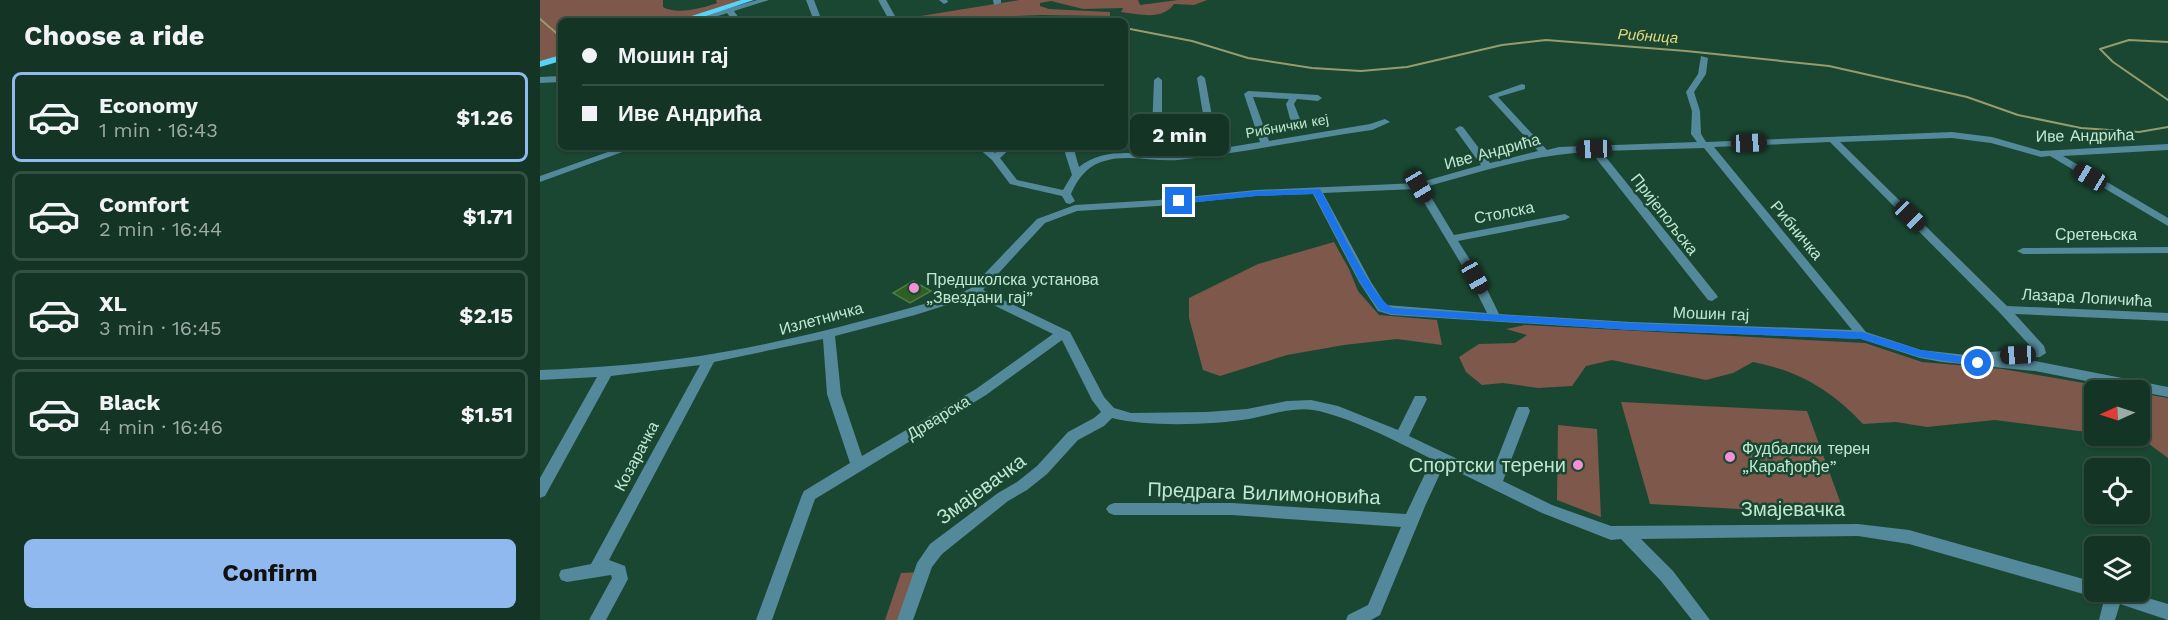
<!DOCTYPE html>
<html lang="en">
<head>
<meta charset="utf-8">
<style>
  :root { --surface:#143526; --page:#1d3d2e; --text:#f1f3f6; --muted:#9daba7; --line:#335043; --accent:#90b9f0 }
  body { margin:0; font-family:"Work Sans",sans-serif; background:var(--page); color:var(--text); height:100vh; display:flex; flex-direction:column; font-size:22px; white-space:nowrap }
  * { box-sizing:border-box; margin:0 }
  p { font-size:20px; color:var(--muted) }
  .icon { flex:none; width:33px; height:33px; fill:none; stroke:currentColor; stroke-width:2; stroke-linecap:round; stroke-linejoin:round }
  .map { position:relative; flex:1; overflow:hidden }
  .sheet { display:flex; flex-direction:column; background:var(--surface); width:540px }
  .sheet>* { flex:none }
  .hud { position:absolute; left:18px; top:18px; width:570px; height:132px; border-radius:9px; box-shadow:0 2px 4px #0004,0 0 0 2px var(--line); display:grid; align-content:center; height:132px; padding:0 24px; background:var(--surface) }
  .needle { width:39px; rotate:267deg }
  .tools { position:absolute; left:1544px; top:380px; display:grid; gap:12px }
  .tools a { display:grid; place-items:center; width:66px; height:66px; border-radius:9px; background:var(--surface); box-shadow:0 2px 4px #0004,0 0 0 2px var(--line); font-size:30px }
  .end { position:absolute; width:27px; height:27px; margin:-14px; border:8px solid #1a73e8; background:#fff; box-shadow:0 0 0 3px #fff }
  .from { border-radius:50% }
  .bubble { position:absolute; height:42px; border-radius:9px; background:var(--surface); box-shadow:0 2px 4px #0004,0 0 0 2px var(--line); font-size:20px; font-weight:700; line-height:42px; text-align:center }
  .car { position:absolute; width:18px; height:36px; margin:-18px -9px; border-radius:8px; box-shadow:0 0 4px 2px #0007; background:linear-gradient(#222 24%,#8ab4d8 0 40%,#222 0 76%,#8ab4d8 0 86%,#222 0) }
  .hud b { display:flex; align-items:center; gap:21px; height:57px; font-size:22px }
  .hud b+b { border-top:2px solid var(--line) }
  .hud i { width:15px; height:15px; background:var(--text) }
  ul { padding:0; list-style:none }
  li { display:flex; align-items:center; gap:18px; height:90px; margin:0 12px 9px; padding:0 12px; border:3px solid var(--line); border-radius:9px }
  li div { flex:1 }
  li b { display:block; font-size:22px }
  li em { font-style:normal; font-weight:700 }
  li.current { border-color:var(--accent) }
  li>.icon { width:54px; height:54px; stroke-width:1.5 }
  h2 { padding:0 24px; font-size:27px; line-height:72px }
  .primary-button { display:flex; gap:12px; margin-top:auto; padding:12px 24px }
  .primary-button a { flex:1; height:69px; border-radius:9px; background:var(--accent); color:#111; font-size:24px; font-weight:700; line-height:69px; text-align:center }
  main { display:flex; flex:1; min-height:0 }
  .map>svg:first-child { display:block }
</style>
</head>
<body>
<main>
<section class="sheet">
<h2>Choose a ride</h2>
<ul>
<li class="current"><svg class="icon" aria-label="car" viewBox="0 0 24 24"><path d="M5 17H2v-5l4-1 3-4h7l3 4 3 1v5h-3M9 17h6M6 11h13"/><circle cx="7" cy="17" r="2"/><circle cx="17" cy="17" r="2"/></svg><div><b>Economy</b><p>1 min · 16:43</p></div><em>$1.26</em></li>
<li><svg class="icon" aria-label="car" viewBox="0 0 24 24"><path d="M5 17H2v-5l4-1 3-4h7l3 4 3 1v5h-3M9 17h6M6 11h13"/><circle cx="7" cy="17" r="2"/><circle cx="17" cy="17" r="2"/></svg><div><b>Comfort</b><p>2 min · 16:44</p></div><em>$1.71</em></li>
<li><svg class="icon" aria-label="car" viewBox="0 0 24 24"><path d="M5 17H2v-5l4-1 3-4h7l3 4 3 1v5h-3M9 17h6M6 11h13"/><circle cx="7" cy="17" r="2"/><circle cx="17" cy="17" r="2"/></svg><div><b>XL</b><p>3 min · 16:45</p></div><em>$2.15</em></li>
<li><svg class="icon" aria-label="car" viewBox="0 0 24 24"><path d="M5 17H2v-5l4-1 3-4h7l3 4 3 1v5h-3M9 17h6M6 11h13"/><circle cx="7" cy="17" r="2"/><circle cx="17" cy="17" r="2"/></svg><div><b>Black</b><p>4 min · 16:46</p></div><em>$1.51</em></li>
</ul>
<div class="primary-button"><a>Confirm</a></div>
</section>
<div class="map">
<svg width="1628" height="620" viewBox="0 0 1628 620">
  <rect width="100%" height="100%" fill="#1a4732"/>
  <!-- green -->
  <path fill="#7d584b" d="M0,0H123V7C136,15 164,8 177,3L176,0H210L145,21H21V58L0,64Z
    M479,0H598L600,5L638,0H667L654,5L634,4C622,21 600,14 581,12L583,8L543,9L511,1L500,3V6L509,9L570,12V16L500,15L456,17L436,21H350Z
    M794,242L809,269L818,291L839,315L897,320L902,345L857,339L804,345L747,355L680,376L663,370L649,318V298L718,264Z
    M985,325L1325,343L1382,362L1463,369L1584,390H1554V433L1455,420L1387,427L1356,422L1323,424C1291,390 1259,371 1213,362L1193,373L1166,380L1072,360L1046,366L1032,386L998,388L963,383L942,385L926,372L919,357L939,344L975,343L987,335L966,329Z
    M1599,393L1628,398V458L1609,444L1565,435H1599Z
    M1081,402L1267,411L1305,515L1110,504Z
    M1018,425L1057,429L1061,517L1017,500Z
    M382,572L360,620H345L361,573Z"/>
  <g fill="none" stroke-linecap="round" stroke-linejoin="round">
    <!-- stream -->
    <path stroke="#979c6c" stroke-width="2" d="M0,19L21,37
      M585,28L652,41L708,58L772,68L821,71L867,67L962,45L1006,40L1146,51L1289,66L1427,97L1478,115L1541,128L1599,132L1628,127
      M1628,42L1589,40L1560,49L1573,62L1628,100"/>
  </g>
  <!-- building -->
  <path fill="#2e5f24" stroke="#4c7e41" stroke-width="1.5" d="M373,281L391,291L370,303L353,293Z"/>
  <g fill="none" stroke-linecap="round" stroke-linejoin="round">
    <!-- minor -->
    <path fill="#53899a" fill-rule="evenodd" d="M217,0H229L194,11L201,21H193L187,13C175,17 159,24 146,18L150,16H162Z
      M266,0H274L282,21H274Z
      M338,0H346L355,16L354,18H348Z
      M399,0H407L408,2L404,4Z
      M453,0H461V3L454,5Z
      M1161,56L1168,58L1166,74L1154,92L1160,111L1161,134L1166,142L1412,132L1452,137L1501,151L1628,144V150L1523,156L1628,218V226L1510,156L1501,157L1451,143L1412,138L1300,142L1467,306L1628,313V321L1475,314L1504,346L1506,353L1500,357L1469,359L1495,361L1628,387V397L1495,371L1402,362L1380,358L1321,339L1091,330L851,315L838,311L819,282L773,194L716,196L618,206L537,211L505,223L443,290L530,332L564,397L574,408L591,413L667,412L707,409L747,401L771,400L798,406L858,430L875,396H885L887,399L869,436L951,475L976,411L978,407H988L990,411L963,481L1012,505L1071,526L1318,524L1369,530L1554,582V591H1584L1628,604V620L1580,604L1575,620H1559L1564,600L1369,544L1318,536L1101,539L1133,571L1170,620H1152L1121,581L1081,539L1071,540L1002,513L904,465L886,504L840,615L831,620H806L808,615L828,605L861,527L692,515H574L569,513L566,509L569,505L574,503H692L866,514L892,459C859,443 809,416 773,410C752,407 730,415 709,419C674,425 605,427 572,418L564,426L538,440L507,474L487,490L468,501L402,554L392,567L373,620H357L377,563L390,544L458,493L477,482L497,466L528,432L554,418L561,412L552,400L522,340L446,395L275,499L232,620H216L262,495L264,491L310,463L287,394L283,339L174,362L69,560L85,566L88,579L66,620H49L72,578L71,575L27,582L21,580L19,575L21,570L51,564L160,365L71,376L5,496L0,498V478L57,377L0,380V370C54,368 107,364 160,356C248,342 333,319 419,294L431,288L497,219L535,205L618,200L716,190L878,183L941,165L915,129L920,126L923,127L950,163L998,151L948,96L982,84L985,85V89L958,97L1007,150L1019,147L1157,142L1151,134L1152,111L1146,92L1158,74ZM1290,142L1460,313L1493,349L1450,352L1446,353L1444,357L1381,350L1326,332L1174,147ZM1164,148L1312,330L1091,322L959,314L941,277L918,241L1025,220L1030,217L1025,214L914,235L885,187C940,172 994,154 1051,152L1168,300L1172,301L1178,297L1176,294L1061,151ZM876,189L929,277L947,313L846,305L831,282L783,193ZM435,296L513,334L436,389L322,456L301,394L295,336L375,315Z
      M661,75L665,78L678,149L720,142L704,94L708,91L778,95L782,98L778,101L757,99L754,104L760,119L755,122L750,119L746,104L749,99L713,97L729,141L830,124L845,119L850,122L832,130C767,139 703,153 638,160C613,162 585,153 561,162C546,167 537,180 531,194L535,201L530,204L526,203L522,196L470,184L452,160L437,147H448L455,153L461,147H472L460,158L477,180L523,190L532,175L525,153L528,147H538L535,153L539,167C562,148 592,153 619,155L612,131L614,80L618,77L622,80V131L629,155L669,150L657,78Z
      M21,76V82L0,83V77Z
      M82,147H96L0,182V176Z
      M1628,247V253L1483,254L1477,251L1483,248Z"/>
    <!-- major -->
    <path fill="#57d3f7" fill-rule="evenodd" d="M201,0H214L151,21H136Z
      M21,55V61L0,67V61Z"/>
  </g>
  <!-- route -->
  <path fill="#1a73e8" d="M780,189C794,213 831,299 853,308L1091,323L1322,332L1380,350L1438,359L1443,363L1438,366L1380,357L1321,339L1091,330L851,314L839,310L820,282L774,194L716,196L639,204L635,201L639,199L716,191Z"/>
  <!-- markers -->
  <g fill="#f491d4" stroke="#1a4732" stroke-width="2">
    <circle cx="374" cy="288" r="6"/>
    <circle cx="1190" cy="457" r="6"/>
    <circle cx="1038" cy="465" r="6"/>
  </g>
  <g text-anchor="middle" stroke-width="5" stroke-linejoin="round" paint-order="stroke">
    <!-- far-street labels -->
    <g font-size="14" fill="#c0e8d1" stroke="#1a4732">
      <text transform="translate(747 126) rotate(-10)" y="5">Рибнички кеј</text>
    </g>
    <!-- far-water labels -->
    <g font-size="15" font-style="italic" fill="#e6d880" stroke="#1a4732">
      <text transform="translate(1108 36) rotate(4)" y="5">Рибница</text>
    </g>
    <!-- street labels -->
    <g font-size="16" fill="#c0e8d1" stroke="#1a4732">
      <text transform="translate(1545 135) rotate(-1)" y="6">Иве Андрића</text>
      <text transform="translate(952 151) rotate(-15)" y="6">Иве Андрића</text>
      <text transform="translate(964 212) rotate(-11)" y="6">Столска</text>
      <text transform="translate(1125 214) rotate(52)" y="6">Пријепољска</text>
      <text transform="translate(1257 230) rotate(50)" y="6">Рибничка</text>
      <text x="1556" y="240">Сретењска</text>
      <text transform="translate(1547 297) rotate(3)" y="6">Лазара Лопичића</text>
      <text transform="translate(1171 313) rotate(2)" y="6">Мошин гај</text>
      <text transform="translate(281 318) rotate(-15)" y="6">Излетничка</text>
      <text transform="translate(398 417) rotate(-31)" y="6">Дрварска</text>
      <text transform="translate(96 456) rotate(-62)" y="6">Козарачка</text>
    </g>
    <!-- poi labels -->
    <g font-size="16" fill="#c0e8d1" stroke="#1a4732" text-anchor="start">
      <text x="386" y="285">Предшколска установа<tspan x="386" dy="18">„Звездани гај”</tspan></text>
      <text x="1202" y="454">Фудбалски терен<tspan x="1202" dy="18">„Карађорђе”</tspan></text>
    </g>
    <!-- near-poi labels -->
    <g font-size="20" fill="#c0e8d1" stroke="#1a4732" text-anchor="end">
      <text x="1026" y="472">Спортски терени</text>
    </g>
    <!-- near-street labels -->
    <g font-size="20" fill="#c0e8d1" stroke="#1a4732">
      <text transform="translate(441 489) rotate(-36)" y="7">Змајевачка</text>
      <text transform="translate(724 493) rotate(2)" y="7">Предрага Вилимоновића</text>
      <text x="1253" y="516">Змајевачка</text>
    </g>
  </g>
</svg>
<div class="tools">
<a><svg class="needle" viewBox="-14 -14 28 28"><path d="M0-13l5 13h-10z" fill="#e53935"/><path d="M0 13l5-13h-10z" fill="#9daba7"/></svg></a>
<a><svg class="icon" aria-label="locate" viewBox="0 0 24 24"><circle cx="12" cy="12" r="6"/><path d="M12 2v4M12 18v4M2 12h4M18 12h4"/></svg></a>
<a><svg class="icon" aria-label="layers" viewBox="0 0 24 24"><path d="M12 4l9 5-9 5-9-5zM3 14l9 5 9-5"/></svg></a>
</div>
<i class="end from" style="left:1438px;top:363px"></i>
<i class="end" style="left:639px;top:201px"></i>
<div class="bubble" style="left:590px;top:114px;width:99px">2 min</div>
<i class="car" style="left:1209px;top:143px;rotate:87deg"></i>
<i class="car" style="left:1054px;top:149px;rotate:268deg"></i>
<i class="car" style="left:1550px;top:177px;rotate:301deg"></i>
<i class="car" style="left:879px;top:186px;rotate:149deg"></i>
<i class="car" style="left:1370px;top:216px;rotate:135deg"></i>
<i class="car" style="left:935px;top:277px;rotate:151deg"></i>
<i class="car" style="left:1478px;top:355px;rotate:267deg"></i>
<div class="hud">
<b><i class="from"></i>Мошин гај</b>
<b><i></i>Иве Андрића</b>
</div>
</div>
</main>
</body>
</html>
